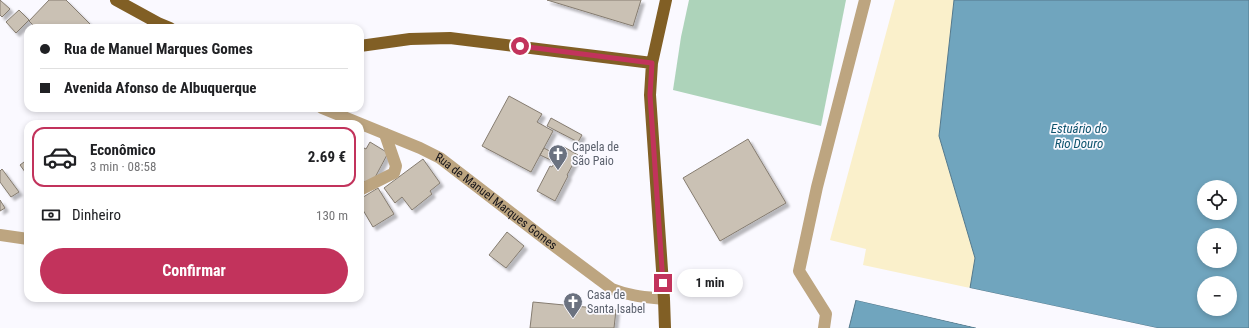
<!DOCTYPE html>
<html lang="pt">
<head>
<meta charset="utf-8">
<style>
  :root { --surface:#fff; --page:#f2f2f2; --text:#202124; --muted:#757577; --line:#e0e0e0; --accent:#c2335c }
  body { margin:0; font-family:"Roboto Condensed",sans-serif; background:var(--page); color:var(--text); height:100vh; display:flex; flex-direction:column; font-size:15px; white-space:nowrap }
  * { box-sizing:border-box; margin:0 }
  p { font-size:13px; color:var(--muted) }
  .icon { flex:none; width:22px; height:22px; fill:none; stroke:currentColor; stroke-width:2; stroke-linecap:round; stroke-linejoin:round }
  .map { position:relative; flex:1; overflow:hidden }
  .side { position:absolute; left:24px; top:120px; width:340px; height:182px; display:flex; flex-direction:column; background:var(--surface); border-radius:12px; box-shadow:0 2px 6px #0003 }
  .side>* { flex:none }
  .top-card { position:absolute; left:24px; top:24px; width:340px; height:88px; border-radius:12px; box-shadow:0 2px 6px #0003; display:grid; align-content:center; height:88px; padding:0 16px; background:var(--surface) }
  .buttons { position:absolute; left:1197px; top:180px; display:grid; gap:8px }
  .buttons a { display:grid; place-items:center; width:40px; height:40px; border-radius:50%; background:var(--surface); box-shadow:0 2px 6px #0003; font-size:20px }
  .end { position:absolute; width:18px; height:18px; margin:-9px; border:5px solid #c2335c; background:#fff; box-shadow:0 0 0 2px #fff }
  .from { border-radius:50% }
  .bubble { position:absolute; height:28px; border-radius:14px; background:var(--surface); box-shadow:0 2px 6px #0003; font-size:13px; font-weight:700; line-height:28px; text-align:center }
  .top-card b { display:flex; align-items:center; gap:14px; height:38px; font-size:15px }
  .top-card b+b { border-top:1px solid var(--line) }
  .top-card i { width:10px; height:10px; background:var(--text) }
  ul { padding:7px 0 0; list-style:none }
  li { display:flex; align-items:center; gap:12px; height:60px; margin:0 8px 6px; padding:0 8px; border:2px solid transparent; border-radius:12px }
  li div { flex:1 }
  li b { display:block; font-size:15px }
  li em { font-style:normal; font-weight:700 }
  li.selected { border-color:var(--accent) }
  li>.icon { width:36px; height:36px; stroke-width:1.5 }
  .pay { display:flex; align-items:center; gap:10px; height:44px; padding:0 16px; font-size:15px }
  .pay p { margin-inline-start:auto }
  .primary-button { display:flex; gap:8px; margin-top:auto; padding:8px 16px }
  .primary-button a { flex:1; height:46px; border-radius:24px; background:var(--accent); color:#fff; font-size:16px; font-weight:700; line-height:46px; text-align:center }
  .map>svg:first-child { display:block }
</style>
</head>
<body>
<div class="map">
<svg width="1249" height="328" viewBox="0 0 1249 328">
  <defs>
    <filter id="shadow"><feDropShadow dx="3.5" dy="3.5" stdDeviation="1" flood-color="#0004"/></filter>
  </defs>
  <rect width="100%" height="100%" fill="#faf9ff"/>
  <!-- green -->
  <path fill="#add3ba" d="M689,0H846L821,126L673,90L681,37Z"/>
  <!-- sand -->
  <path fill="#faf0cb" d="M895,0H954L939,136L975,258L970,288L863,265L866,249L830,240Z"/>
  <!-- water -->
  <path fill="#70a5be" stroke="#54798c" fill-rule="evenodd" d="M954,0H1249V328H1157L970,288L975,258L939,136ZM1204,187H1230V213H1204ZM1204,235H1230V261H1204ZM1204,283H1230V309H1204Z
    M856,300L976,328H849Z"/>
  <!-- pier -->
  <path fill="#faf9ff" d="M968,287L970,288L1157,328H1148L970,290Z
    M856,298L976,326L978,328L856,300Z"/>
  <!-- building -->
  <path fill="#cac1b4" stroke="#857c70" filter="url(#shadow)" d="M0,0L10,9L2,17L0,15Z
    M49,0H66L91,25L88,28H36L29,21Z
    M547,0H641L633,26Z
    M19,10L29,20L16,33L6,22Z
    M509,96L542,114L537,122L553,131L531,172L482,146Z
    M551,118L582,135L578,142L547,126Z
    M748,139L786,203L720,241L683,178Z
    M370,142L388,153L371,185L360,179V146L366,149Z
    M564,147L578,155L567,175L568,176L555,201L537,191L550,166L552,167Z
    M544,148L559,156L555,162L540,155Z
    M28,159V176L20,165Z
    M423,159L440,183L430,191L432,194L412,210L402,197L395,203L384,188Z
    M2,169L19,192L11,197L0,182V171Z
    M378,188L394,214L373,227L360,205V199Z
    M0,200L5,208L0,211Z
    M507,232L524,246L506,268L489,255Z
    M533,302L616,310L614,328H530Z"/>
  <g fill="none" stroke-linecap="round" stroke-linejoin="round">
    <!-- minor -->
    <g stroke="#bda580" stroke-width="12">
      <path id="s1" d="M322,108L420,148L440,158L549,242L612,289C629,296 646,297 664,299"/>
      <path d="M360,190L394,173L396,166L385,134"/>
      <path d="M0,235L28,239"/>
      <path d="M824,328L826,314L799,271L817,187L865,0"/>
    </g>
    <!-- major -->
    <path stroke="#815f25" stroke-width="12" d="M116,0L158,23L170,28
      M360,46L410,39L450,38L652,63
      M665,328L664,299L650,95L652,63L666,0"/>
  </g>
  <g fill="none" stroke-linecap="round" stroke-linejoin="round">
    <!-- route -->
    <path stroke="#c2335c" stroke-width="5" d="M520,46L652,63L650,95L663,283"/>
  </g>
  <!-- icons -->
  <defs>
    <symbol id="church-pin" viewBox="-11 -11 22 30"><path d="M0 17L-7.5 6A9.5 9.5 0 1 1 7.5 6Z" fill="#6b7280" stroke="#faf9ff"/><path d="M-1.2-6h2.4v3.5h3.3v2.4h-3.3V6h-2.4V-.1h-3.3v-2.4h3.3Z" fill="#fff"/></symbol>
  </defs>
  <g fill-rule="evenodd">
    <use href="#church-pin" x="547" y="143" width="22" height="30"/>
    <use href="#church-pin" x="562" y="291" width="22" height="30"/>
  </g>
  <g text-anchor="middle" stroke-width="3.5" stroke-linejoin="round" paint-order="stroke">
    <!-- worship labels -->
    <g font-size="12" fill="#5b616d" stroke="#faf9ff" text-anchor="start">
      <text x="572" y="151">Capela de<tspan x="572" dy="14">São Paio</tspan></text>
      <text x="587" y="299">Casa de<tspan x="587" dy="14">Santa Isabel</tspan></text>
    </g>
    <!-- street labels -->
    <g font-size="12" fill="#121116" stroke="#faf9ff">
      <text dy="4" stroke="none"><textPath href="#s1" startOffset="199">Rua de Manuel Marques Gomes</textPath></text>
    </g>
    <!-- water labels -->
    <g font-size="13" font-style="italic" fill="#0e546e" stroke="#faf9ff">
      <text x="1079" y="133">Estuário do<tspan x="1079" dy="15">Rio Douro</tspan></text>
    </g>
  </g>
</svg>
<div class="buttons">
<a><svg class="icon" aria-label="locate" viewBox="0 0 24 24"><circle cx="12" cy="12" r="6"/><path d="M12 2v4M12 18v4M2 12h4M18 12h4"/></svg></a>
<a>+</a>
<a>−</a>
</div>
<i class="end from" style="left:520px;top:46px"></i>
<i class="end" style="left:663px;top:283px"></i>
<div class="bubble" style="left:677px;top:269px;width:66px">1 min</div>
<div class="top-card">
<b><i class="from"></i>Rua de Manuel Marques Gomes</b>
<b><i></i>Avenida Afonso de Albuquerque</b>
</div>
<section class="side">
<ul>
<li class="selected"><svg class="icon" aria-label="car" viewBox="0 0 24 24"><path d="M5 17H2v-5l4-1 3-4h7l3 4 3 1v5h-3M9 17h6M6 11h13"/><circle cx="7" cy="17" r="2"/><circle cx="17" cy="17" r="2"/></svg><div><b>Econômico</b><p>3 min · 08:58</p></div><em>2.69 €</em></li>
</ul>
<div class="pay"><svg class="icon" aria-label="cash" viewBox="0 0 24 24"><path d="M3 7h18v10H3z"/><circle cx="12" cy="12" r="2"/></svg>Dinheiro<p>130 m</p></div>
<div class="primary-button"><a>Confirmar</a></div>
</section>
</div>
</body>
</html>
